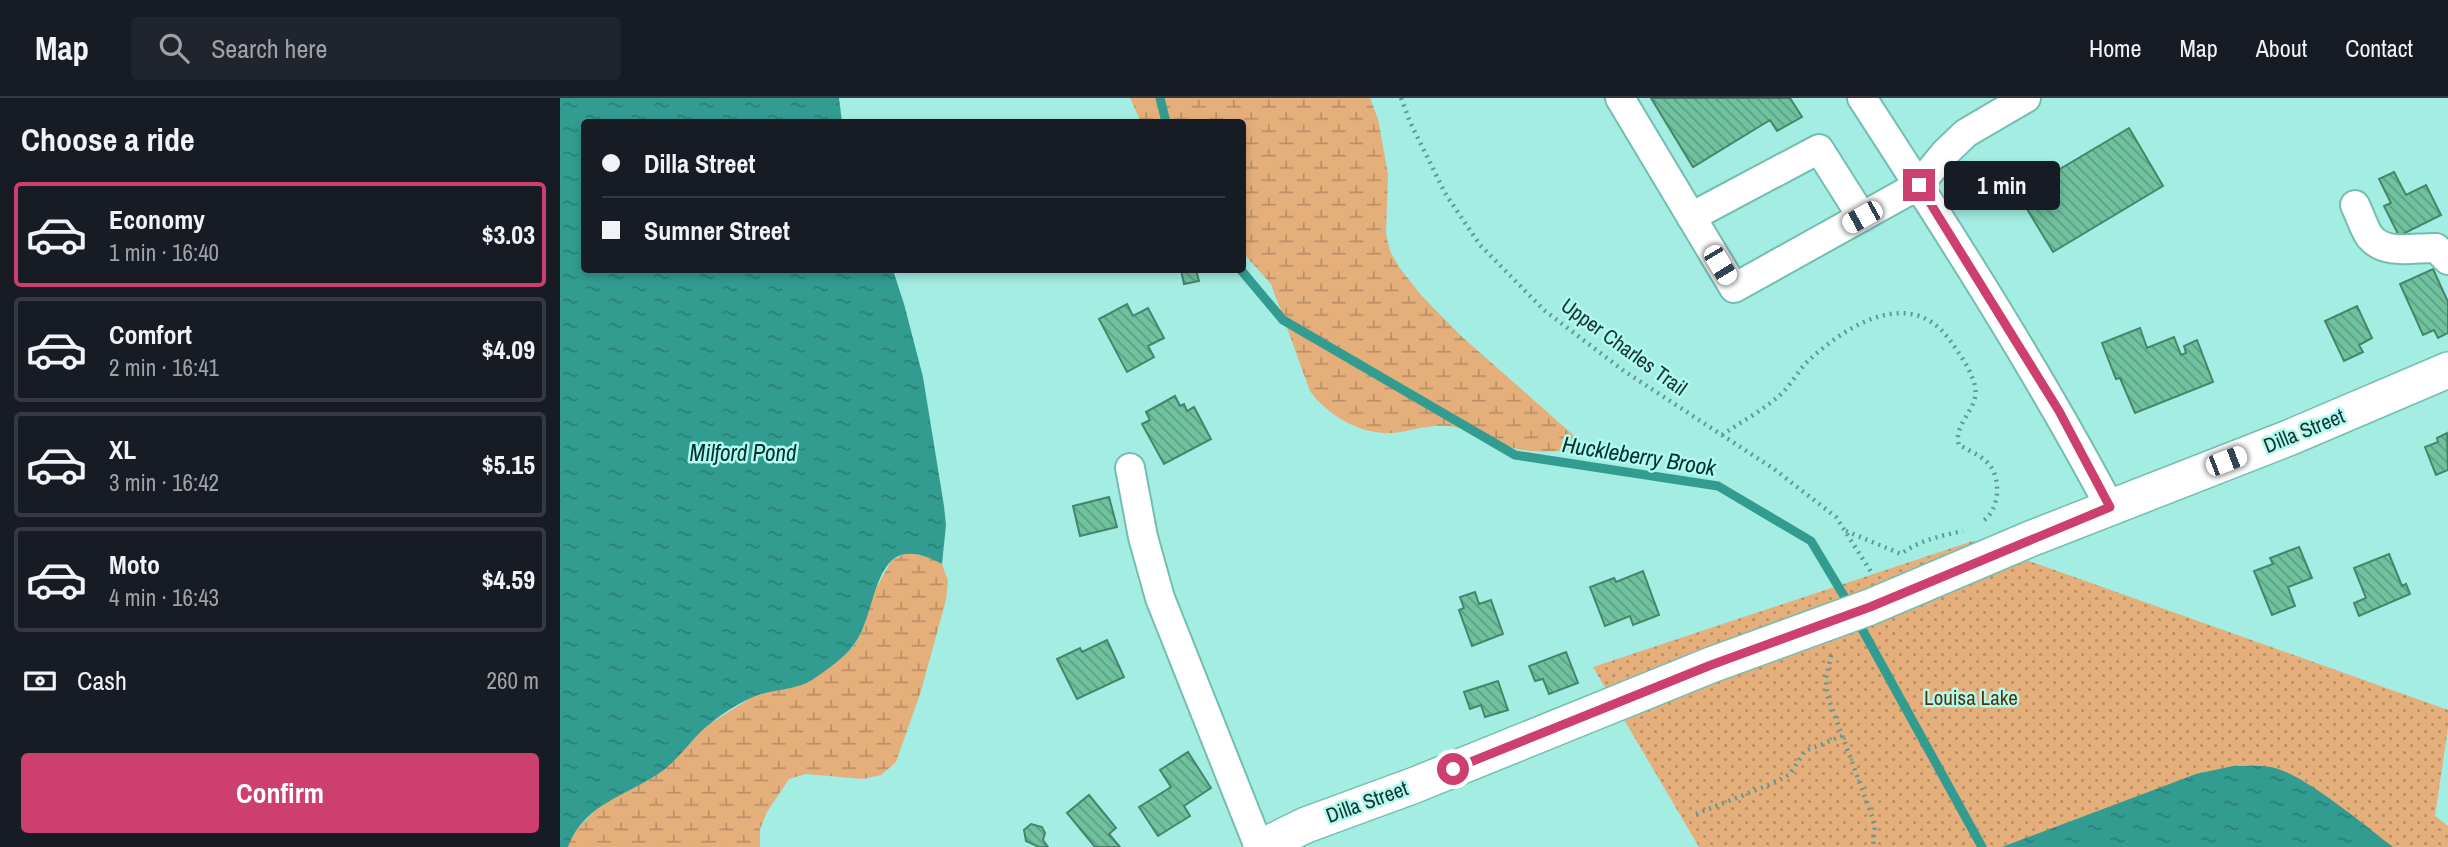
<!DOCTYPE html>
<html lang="en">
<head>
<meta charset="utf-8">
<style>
  :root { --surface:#171b24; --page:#20242c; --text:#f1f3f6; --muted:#9ea1a6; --line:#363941; --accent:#cd3f6e }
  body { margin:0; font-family:"Archivo Narrow",sans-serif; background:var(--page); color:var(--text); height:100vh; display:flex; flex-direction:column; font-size:26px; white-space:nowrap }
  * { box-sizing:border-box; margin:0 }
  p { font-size:23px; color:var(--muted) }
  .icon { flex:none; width:38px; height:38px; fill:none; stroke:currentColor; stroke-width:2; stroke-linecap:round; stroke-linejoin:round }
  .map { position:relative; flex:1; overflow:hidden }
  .side { display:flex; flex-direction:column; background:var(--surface); width:560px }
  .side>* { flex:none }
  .hud { position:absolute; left:21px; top:21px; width:665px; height:154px; border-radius:7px; box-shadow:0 4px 10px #0003; display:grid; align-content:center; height:154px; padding:0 21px; background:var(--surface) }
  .end { position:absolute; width:32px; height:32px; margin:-16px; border:9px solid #cd3f6e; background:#fff; box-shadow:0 0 0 4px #fff }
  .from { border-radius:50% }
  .bubble { position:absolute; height:49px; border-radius:7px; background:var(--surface); box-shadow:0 4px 10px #0003; font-size:23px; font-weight:700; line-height:49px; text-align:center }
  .car { position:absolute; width:21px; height:42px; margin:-21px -10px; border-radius:9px; box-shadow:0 0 5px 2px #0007; background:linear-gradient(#fff 24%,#345 0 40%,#fff 0 76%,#345 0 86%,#fff 0) }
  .hud b { display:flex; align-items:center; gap:24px; height:66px; font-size:26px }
  .hud b+b { border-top:2px solid var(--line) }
  .hud i { width:18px; height:18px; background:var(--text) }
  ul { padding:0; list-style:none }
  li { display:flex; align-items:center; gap:21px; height:105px; margin:0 14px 10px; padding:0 7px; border:4px solid var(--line); border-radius:7px }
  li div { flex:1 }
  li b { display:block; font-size:26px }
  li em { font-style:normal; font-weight:700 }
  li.active { border-color:var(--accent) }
  li>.icon { width:63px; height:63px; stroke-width:1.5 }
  h2 { padding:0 21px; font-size:32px; line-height:84px }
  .pay { display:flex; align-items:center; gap:18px; height:77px; padding:0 21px; font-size:26px }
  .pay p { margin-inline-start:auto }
  .button { display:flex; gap:14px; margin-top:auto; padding:14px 21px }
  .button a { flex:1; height:80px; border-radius:7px; background:var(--accent); color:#fff; font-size:28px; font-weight:700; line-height:80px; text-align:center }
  header { display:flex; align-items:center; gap:42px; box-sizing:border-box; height:98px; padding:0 35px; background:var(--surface); border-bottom:2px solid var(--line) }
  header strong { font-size:33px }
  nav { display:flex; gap:38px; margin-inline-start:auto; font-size:24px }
  .search { width:490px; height:63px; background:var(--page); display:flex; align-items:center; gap:18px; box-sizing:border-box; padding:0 24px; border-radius:7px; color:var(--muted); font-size:26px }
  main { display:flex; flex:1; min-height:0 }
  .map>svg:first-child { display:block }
</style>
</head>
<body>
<header>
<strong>Map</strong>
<div class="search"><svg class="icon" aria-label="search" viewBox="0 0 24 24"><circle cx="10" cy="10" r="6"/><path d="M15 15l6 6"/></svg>Search here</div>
<nav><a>Home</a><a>Map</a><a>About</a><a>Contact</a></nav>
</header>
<main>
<section class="side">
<h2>Choose a ride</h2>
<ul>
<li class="active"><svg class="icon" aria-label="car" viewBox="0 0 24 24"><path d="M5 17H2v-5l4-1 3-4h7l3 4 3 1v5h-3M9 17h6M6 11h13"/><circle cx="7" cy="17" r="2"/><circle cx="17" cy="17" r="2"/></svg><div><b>Economy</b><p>1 min · 16:40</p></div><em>$3.03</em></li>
<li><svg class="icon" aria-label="car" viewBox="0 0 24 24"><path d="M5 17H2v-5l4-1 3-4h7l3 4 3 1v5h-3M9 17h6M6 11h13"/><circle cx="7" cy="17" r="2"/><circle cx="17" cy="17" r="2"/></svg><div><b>Comfort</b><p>2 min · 16:41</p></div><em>$4.09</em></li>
<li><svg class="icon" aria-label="car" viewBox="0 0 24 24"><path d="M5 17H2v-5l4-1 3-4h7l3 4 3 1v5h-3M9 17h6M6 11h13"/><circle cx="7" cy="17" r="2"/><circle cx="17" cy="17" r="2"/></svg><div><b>XL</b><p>3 min · 16:42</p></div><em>$5.15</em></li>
<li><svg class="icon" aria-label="car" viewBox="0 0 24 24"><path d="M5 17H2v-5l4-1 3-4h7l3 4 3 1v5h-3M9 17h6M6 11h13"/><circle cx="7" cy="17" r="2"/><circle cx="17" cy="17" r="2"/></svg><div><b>Moto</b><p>4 min · 16:43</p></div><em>$4.59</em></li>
</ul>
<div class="pay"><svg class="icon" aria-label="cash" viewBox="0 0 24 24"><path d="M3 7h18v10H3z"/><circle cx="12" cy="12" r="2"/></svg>Cash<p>260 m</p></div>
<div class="button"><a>Confirm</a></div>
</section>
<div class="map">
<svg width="1888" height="749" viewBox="0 0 1888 749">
  <defs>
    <pattern id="wetland-marsh" width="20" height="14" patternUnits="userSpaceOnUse" patternTransform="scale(1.75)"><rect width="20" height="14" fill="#e5af7c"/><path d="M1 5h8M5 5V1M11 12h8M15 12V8" fill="none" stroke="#b98f66"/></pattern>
    <pattern id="park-dots" width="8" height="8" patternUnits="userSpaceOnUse" patternTransform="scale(1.75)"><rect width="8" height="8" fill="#e5af7c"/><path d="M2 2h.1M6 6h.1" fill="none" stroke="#b98f66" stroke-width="1.8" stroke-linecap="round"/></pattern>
    <pattern id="water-ripples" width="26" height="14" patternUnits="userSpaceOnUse" patternTransform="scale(1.75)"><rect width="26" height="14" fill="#329c91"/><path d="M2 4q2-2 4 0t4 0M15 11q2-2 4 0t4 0" fill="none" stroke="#298077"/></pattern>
    <pattern id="building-back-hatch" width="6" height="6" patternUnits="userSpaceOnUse" patternTransform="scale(1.75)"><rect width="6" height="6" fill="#70c29f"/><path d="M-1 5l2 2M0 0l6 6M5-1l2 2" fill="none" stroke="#5b9e82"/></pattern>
  </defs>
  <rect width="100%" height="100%" fill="#a3ede2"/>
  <!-- wetland -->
  <path fill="url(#wetland-marsh)" d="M570,0H810L818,21L828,76L826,136L830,153L839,169L861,197L900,237L1029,351C1006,352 981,356 958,351C936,346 908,329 887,328C870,326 850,333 833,335C801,337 768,318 750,293L711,186L683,155L682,24H581Z
    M346,455L366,457L382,466L388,483L386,502L361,593L336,664L321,677L303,681L246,676L229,681L207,714L200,731V749H8L14,733L42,706L92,680L107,669L146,628L194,598L249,584L279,561L293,549L302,533L313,496L331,463Z"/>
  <!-- park -->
  <path fill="url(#park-dots)" d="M1413,443L1888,612V630L1875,718L1888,728V749H1139L1033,569Z"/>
  <!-- water -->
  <path fill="url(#water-ripples)" d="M0,0H279L282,24H24V172H333L344,206L363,279L384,408L386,427L382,466C309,426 321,513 293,548C283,561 265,573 252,582C235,593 209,591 191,600C175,607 159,618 146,629C131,642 120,659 105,671C70,698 25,703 8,749H0Z
    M1673,668C1685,668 1699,667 1711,669C1743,675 1805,728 1833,749H1442L1636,676Z"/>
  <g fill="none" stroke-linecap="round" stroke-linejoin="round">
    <!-- stream -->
    <path stroke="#329c91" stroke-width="9" d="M600,0L606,24
      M681,172L723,222L955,357L1158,388L1251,443L1290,508
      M1296,520L1422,749"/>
  </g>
  <!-- building -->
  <path fill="url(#building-back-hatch)" stroke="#48846b" stroke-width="2" d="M1091,0H1230L1242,19L1217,33L1210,22L1133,69Z
    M1569,30L1603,88L1493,154L1458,96Z
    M1834,74L1846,97L1866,87L1881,117L1839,138L1824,108L1831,105L1819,81Z
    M1873,171L1888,204V235L1878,240L1874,232L1863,237L1840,186Z
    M621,172H636L639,183L624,186Z
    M567,206L573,218L588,210L604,240L588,248L594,259L567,274L539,221Z
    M1797,208L1812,240L1799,247L1803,254L1784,263L1765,223Z
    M1580,230L1587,250L1614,239L1621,257L1626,255L1624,248L1637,242L1653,284L1575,315L1560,280L1556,281L1542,245Z
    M615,298L620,308L624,306L627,313L634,309L651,341L604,366L582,326L590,322L586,314Z
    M1887,335L1888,372L1876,377L1865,349L1878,344L1877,340Z
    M549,399L557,429L520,438L513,408Z
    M1739,449L1752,480L1728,489L1735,508L1712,517L1694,473L1713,466L1710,460Z
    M1829,456L1842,488L1846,486L1850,496L1799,518L1794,505L1806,500L1794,470Z
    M1083,473L1099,517L1073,527L1070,518L1045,528L1030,489L1054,480L1056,484Z
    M915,494L919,506L931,502L943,536L912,548L899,512L904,510L900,499Z
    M547,542L564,579L517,601L497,561L520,550L522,554Z
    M1006,554L1018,585L989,596L983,581L975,583L969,568Z
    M938,583L948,612L925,619L921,607L910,611L904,594Z
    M628,654L651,690L624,708L630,718L598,738L579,709L611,689L600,672Z
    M529,697L556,730L549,736L560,749H535L507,715Z
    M471,726L482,729L485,735L483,742L488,749H479L466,743L464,732Z"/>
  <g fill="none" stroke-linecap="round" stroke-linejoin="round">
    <defs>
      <path id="minor" d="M1060,0L1174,190L1359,87L1384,56L1406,35L1466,0
        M1302,0C1389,134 1475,268 1550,409
        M1795,107C1800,117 1804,131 1810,139C1826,158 1855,149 1876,150L1888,162
        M1131,119L1259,51L1302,119
        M570,370L583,439L600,500L699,749"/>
      <path id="major" d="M701,749L746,727L855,687L1151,567L1310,509L1470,441L1731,339L1888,272"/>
    </defs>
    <!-- minor casing -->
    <use href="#minor" stroke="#74bdb3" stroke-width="32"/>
    <!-- major casing -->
    <use href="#major" stroke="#74bdb3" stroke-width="38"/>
    <!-- path -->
    <path stroke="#639991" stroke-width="4.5" stroke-dasharray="2 5" stroke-linecap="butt" d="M841,0L850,24L885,95L920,147L984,212L1064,273L1214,371L1276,419L1313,477
      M1162,337C1182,323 1206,311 1223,294C1232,285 1238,273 1247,264C1284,229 1349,187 1389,241C1399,255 1411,271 1415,288C1420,311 1392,326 1399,347C1408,352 1420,357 1428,365C1442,380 1440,414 1421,424
      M1286,433L1341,456C1360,442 1380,438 1403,433
      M1271,557L1266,580L1267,597L1315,726L1313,749
      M1136,716L1216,684L1230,676L1245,653L1282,638"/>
    <!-- minor -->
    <use href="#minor" stroke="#fff" stroke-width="28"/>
    <!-- major -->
    <use href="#major" stroke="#fff" stroke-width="35"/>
  </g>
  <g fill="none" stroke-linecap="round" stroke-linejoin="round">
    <!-- route -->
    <path stroke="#cd3f6e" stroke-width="9" d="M893,671L1151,567L1310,509L1550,409L1499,313L1359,87"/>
  </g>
  <g text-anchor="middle" stroke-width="5" stroke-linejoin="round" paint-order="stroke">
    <!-- street labels -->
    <g font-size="21" fill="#163531" stroke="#b0faef">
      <text transform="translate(1064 249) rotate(36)" y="7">Upper Charles Trail</text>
      <text transform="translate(1744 333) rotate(-22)" y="7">Dilla Street</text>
      <text transform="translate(807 704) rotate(-20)" y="7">Dilla Street</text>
    </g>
    <!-- park labels -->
    <g font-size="21" fill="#573306" stroke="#b0faef">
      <text x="1411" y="607">Louisa Lake</text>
    </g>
    <!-- water labels -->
    <g font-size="23" font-style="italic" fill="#00312c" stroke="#b0faef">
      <text x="183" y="363">Milford Pond</text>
      <text transform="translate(1079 358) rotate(9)" y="8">Huckleberry Brook</text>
    </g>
  </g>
</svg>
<i class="end from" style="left:893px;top:671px"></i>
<i class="end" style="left:1359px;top:87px"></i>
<div class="bubble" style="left:1384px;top:63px;width:116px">1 min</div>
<i class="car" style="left:1302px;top:119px;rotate:241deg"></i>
<i class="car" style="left:1160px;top:167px;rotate:149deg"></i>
<i class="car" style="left:1666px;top:363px;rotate:69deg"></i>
<div class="hud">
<b><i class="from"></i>Dilla Street</b>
<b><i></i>Sumner Street</b>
</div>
</div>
</main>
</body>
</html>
